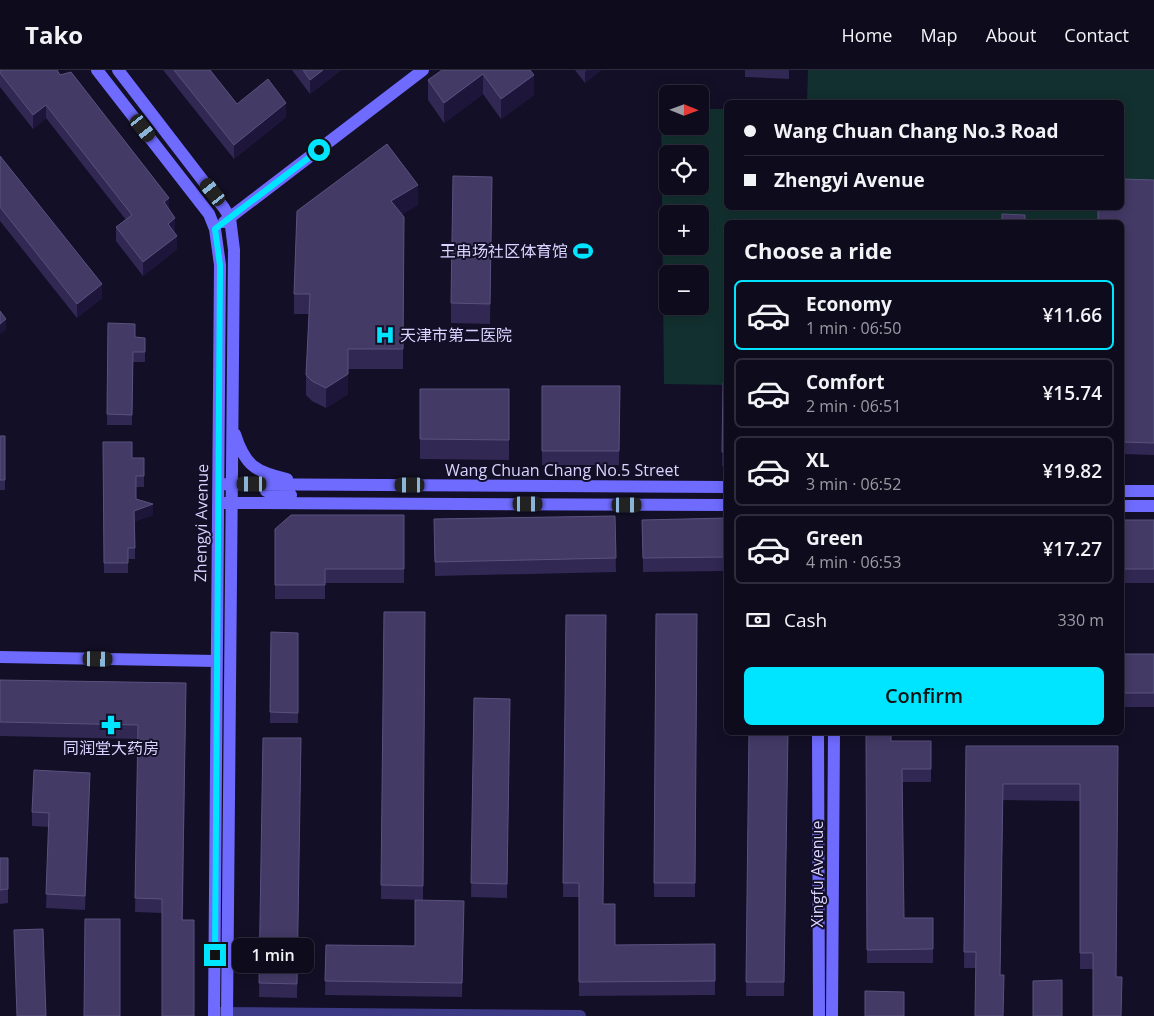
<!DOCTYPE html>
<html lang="en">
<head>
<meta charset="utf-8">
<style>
  :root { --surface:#0e0b1c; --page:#171425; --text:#f1f3f6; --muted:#9b9ba3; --line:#2e2b3b; --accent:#00e5ff }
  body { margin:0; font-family:"Open Sans","Noto Sans SC",sans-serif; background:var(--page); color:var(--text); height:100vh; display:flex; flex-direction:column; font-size:19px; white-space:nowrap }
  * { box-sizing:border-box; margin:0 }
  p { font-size:16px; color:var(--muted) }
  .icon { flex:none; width:28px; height:28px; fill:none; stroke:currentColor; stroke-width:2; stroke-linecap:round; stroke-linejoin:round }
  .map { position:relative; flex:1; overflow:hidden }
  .details { position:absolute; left:724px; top:150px; width:400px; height:515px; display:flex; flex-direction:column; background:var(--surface); border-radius:8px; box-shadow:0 2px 12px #0003,0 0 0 1px var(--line) }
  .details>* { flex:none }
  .hud { position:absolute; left:724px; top:30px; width:400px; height:110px; border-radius:8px; box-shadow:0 2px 12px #0003,0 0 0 1px var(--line); display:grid; align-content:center; height:110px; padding:0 20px; background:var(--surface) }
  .needle { width:32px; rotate:91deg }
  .controls { position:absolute; left:659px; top:15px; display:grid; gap:10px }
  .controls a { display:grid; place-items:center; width:50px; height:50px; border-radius:8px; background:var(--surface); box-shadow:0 2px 12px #0003,0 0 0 1px var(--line); font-size:25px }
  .end { position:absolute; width:22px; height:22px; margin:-11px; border:6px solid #00e5ff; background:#111; box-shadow:0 0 0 2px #111 }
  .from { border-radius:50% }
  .bubble { position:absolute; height:35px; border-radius:8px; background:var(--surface); box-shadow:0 2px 12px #0003,0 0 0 1px var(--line); font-size:16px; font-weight:600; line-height:35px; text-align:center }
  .car { position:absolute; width:15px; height:30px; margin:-15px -8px; border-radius:6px; box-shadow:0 0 4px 1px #0007; background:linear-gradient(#222 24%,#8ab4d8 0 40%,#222 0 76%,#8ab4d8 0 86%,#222 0) }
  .hud b { display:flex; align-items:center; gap:18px; height:48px; font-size:19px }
  .hud b+b { border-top:1px solid var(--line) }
  .hud i { width:12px; height:12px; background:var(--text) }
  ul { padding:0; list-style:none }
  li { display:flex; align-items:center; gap:15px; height:70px; margin:0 10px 8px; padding:0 10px; border:2px solid var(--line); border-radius:8px }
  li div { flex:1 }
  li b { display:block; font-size:19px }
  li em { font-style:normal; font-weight:600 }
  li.selected { border-color:var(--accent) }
  li>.icon { width:45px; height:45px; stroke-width:1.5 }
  h2 { padding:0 20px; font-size:22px; line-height:60px }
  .pay { display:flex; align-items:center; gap:12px; height:55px; padding:0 20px; font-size:19px }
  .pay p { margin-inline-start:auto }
  .primary-button { display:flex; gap:10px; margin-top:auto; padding:10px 20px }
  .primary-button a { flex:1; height:58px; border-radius:8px; background:var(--accent); color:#111; font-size:20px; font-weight:600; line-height:58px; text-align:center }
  header { display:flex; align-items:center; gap:30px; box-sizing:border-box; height:70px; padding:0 25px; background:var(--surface); border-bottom:1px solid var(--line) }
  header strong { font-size:24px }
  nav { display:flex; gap:28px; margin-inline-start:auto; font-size:18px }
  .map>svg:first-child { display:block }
</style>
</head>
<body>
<header>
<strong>Tako</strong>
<nav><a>Home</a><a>Map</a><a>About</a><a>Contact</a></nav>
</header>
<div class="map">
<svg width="1154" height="946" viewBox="0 0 1154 946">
  <rect width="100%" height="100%" fill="#130f26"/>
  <!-- green -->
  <path fill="#12302f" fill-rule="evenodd" d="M808,0H1154V117L1121,120V32H807Z
    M667,39L668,56H700V39H726V138H1099L1098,152H726V315L664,314L661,40ZM668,84H700V116H668ZM668,144H700V176H668ZM668,204H700V236H668Z"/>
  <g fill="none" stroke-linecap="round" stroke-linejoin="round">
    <!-- street -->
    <path stroke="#3d3a85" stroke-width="12" d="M214,943L580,946"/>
    <!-- secondary -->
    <path stroke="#6f6bff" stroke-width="12" d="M97,0L209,144L215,159L220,195L214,946
      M118,0L224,138L230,148L234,180L227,946
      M224,152L423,0
      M235,364C245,396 256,402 287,409
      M224,414L726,417
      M266,421L291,425
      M1121,421H1154
      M225,433L726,435
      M1121,436H1154
      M0,587L216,591
      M818,662L819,946
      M832,946L834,662"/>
  </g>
  <!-- wall -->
  <path fill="#312854" d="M0,0H57L169,139L175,161L174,162L177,179L143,206L116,171V157L126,150L46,48L33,59L0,17Z
    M163,0H210L237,34L286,47L234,89Z
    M292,0H341L310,24Z
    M530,0L534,25L501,49L483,24L444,53L428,30V10Z
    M575,0H601L585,13Z
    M745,0H789V9L745,7Z
    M0,86L102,228L77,248L0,151Z
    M492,107L490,254L451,253V233Z
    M1154,110V385L1121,384V152Z
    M418,135L402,144L404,147L403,299H348V324L326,338L312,331L306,325V305L309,244H294V224L297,141Z
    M108,253L135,267L145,268V292H133L132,355H107Z
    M723,313L726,314V396H722Z
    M542,316H620L619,395H542Z
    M420,319H509V390L420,389Z
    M0,366H5V420H0Z
    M103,372L132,388H144V417H136V429L153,445L135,451V489H128V503H104Z
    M404,445V513H325V529H275V459Z
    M615,446L616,502L435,506L434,449Z
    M726,448V501L643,502L642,450Z
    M1121,450H1154V513H1121Z
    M384,542H425L423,830L381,829Z
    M656,544H697L695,827H654Z
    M566,545L603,834L615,875L715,874V925L579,926V827H563Z
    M271,562L298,563V653H270Z
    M1121,584H1154V637H1121Z
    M0,610L186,613L183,850L194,946L162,843L135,842L138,669L0,666Z
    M474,628L510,629L507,828L471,827Z
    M749,662H788L784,926H746Z
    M866,662L891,671H931V712H902L904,848H933V893H867Z
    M1011,662H1039V664H1011Z
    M263,668H301L297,928L259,927Z
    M966,676H1118L1093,899H1080V731L1003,730L1000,905L1003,946L976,898H964Z
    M90,717L85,840L46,838L49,757L32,756V742Z
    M0,788L8,819V833L0,834Z
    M464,831L462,927L325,925L326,875L415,876Z"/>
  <!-- shaded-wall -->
  <path fill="#1d163a" d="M323,0H341L310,24V10Z
    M587,0H601L585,13V2Z
    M483,4V24L444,53V33Z
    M534,5V25L501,49V29Z
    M286,33V47L234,89V75Z
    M46,35V48L33,59V45Z
    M418,115V135L391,151V131Z
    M169,128V142L164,132Z
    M175,148V161L168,167V154Z
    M177,166V179L143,206V192Z
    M102,214V228L77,248V234Z
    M6,249V260L0,264V254Z
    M348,279V324L326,338V318Z
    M153,434V445L134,451V441Z
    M90,703V717L85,840V826Z"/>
  <!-- building -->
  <path fill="#433a66" stroke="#5a527e" d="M0,0H57L60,5L71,2L169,128L164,132L175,148L168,154L177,166L143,192L116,157L132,145L46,35L33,45L0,3Z
    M174,0H210L237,34L268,9L286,33L234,75Z
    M303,0H323L310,10Z
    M442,0H530L534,5L501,29L483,4L444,33L428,10Z
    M387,74L418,115L391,131L404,147L403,279H348V304L326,318L312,311L306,305L310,224H294L297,141Z
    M0,86L102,214L77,234L0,137Z
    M453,106L492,107L490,234L451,233Z
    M1121,109L1154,110V373L1121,372V279L1122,252H1121V152H1098V138H1121Z
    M1002,144L1025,145V152H1002Z
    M0,241L6,249L0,254Z
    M108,253L135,254V267L145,268V282H133L132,345L107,344Z
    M723,313L726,314V382H722Z
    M542,316H620L619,381H542Z
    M420,319H509V370L420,369Z
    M0,366H5V410H0Z
    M103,372H132V388H144V406H136V429L153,434L134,441L135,478H128V493H104Z
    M291,445H404V499H325V515H275V459Z
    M615,446L616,488L435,492L434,449Z
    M726,448V487L643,488L642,450Z
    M1121,450H1154V499H1121Z
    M384,542H425L423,816L381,815Z
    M656,544H697L695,813H654Z
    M566,545H606L603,834H615V875L715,874V911L579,912V813H563Z
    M271,562L298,563V643L270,642Z
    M1121,584H1154V623H1121Z
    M0,610L186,613L182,850H194V946H162V829L135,828L138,655L0,652Z
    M474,628L510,629L507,814L471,813Z
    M749,662H788L784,912H746Z
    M866,662H891V671H931V699H902L904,848H933V879L867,880Z
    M263,668H301L297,914L259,913Z
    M966,676H1118L1116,907H1122L1121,946H1093V883H1080V714H1003L1000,905H1004L1003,946H975L976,882H964Z
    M34,700L90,703L85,826L46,824L49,743L32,742Z
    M0,788H8V819L0,820Z
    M415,830L464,831L462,913L325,911L326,875L415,876Z
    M85,849H120V946H84Z
    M43,859L46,946H17L14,860Z
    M1062,910V946H1033V911Z
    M865,921L904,922V946H865Z"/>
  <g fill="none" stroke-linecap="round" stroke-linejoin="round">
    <!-- route -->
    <path stroke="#00e5ff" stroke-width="6" d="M215,885L220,195L215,159L319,80"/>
  </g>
  <!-- icons -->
  <defs>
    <symbol id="stadium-bare" viewBox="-9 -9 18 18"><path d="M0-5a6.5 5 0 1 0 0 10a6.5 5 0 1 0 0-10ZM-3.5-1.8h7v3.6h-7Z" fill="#00e5ff" stroke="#130f26" stroke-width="2.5" paint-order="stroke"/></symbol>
    <symbol id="hospital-bare" viewBox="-9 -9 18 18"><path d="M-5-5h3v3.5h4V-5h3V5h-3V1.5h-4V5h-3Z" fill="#00e5ff" stroke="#130f26" stroke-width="2.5" paint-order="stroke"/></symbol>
    <symbol id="pharmacy-bare" viewBox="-9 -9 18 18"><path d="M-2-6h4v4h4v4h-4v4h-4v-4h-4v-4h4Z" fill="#00e5ff" stroke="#130f26" stroke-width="2.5" paint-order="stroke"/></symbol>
  </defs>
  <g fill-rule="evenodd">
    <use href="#stadium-bare" x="569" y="167" width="28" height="28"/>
    <use href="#hospital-bare" x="371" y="251" width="28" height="28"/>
    <use href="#pharmacy-bare" x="97" y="641" width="28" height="28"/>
  </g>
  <g text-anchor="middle" stroke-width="4" stroke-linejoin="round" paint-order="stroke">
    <!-- poi labels -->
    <g font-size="16" fill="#d9d4ff" stroke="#130f26" text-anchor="end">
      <text x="568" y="187">王串场社区体育馆</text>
      <text x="400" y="271" text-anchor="start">天津市第二医院</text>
      <text x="111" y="684" text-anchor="middle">同润堂大药房</text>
    </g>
    <!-- street labels -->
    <g font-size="16" fill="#d9d4ff" stroke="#130f26">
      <text x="562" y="406">Wang Chuan Chang No.5 Street</text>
      <text transform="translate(201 453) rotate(-89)" y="6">Zhengyi Avenue</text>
      <text transform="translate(817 804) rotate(-90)" y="6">Xingfu Avenue</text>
    </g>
  </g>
</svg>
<div class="controls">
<a><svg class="needle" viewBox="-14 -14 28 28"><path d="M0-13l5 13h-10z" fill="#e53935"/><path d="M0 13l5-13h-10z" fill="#9b9ba3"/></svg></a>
<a><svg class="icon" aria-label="locate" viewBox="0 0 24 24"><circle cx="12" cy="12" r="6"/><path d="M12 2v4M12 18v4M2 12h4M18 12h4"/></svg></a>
<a>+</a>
<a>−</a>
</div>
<i class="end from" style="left:319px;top:80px"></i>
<i class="end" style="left:215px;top:885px"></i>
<div class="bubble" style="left:232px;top:868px;width:82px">1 min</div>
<i class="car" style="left:143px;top:58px;rotate:142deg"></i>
<i class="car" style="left:213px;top:122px;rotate:322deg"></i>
<i class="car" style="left:252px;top:414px;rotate:270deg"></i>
<i class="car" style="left:410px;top:415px;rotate:270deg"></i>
<i class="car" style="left:528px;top:434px;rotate:90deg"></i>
<i class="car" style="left:627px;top:435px;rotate:90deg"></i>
<i class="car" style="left:98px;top:589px;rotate:91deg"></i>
<div class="hud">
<b><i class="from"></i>Wang Chuan Chang No.3 Road</b>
<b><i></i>Zhengyi Avenue</b>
</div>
<section class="details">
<h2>Choose a ride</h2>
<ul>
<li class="selected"><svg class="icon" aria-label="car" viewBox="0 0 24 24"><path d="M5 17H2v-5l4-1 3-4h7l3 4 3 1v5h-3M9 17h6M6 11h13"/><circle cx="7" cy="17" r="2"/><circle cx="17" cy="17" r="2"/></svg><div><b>Economy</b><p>1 min · 06:50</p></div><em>¥11.66</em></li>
<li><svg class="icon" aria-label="car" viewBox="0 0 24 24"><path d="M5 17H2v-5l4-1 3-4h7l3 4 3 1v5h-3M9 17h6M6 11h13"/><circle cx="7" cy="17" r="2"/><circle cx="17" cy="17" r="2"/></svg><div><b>Comfort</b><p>2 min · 06:51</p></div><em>¥15.74</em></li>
<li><svg class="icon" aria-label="car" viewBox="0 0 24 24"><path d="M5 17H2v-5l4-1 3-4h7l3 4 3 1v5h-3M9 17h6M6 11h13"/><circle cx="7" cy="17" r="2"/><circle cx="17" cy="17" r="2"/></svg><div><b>XL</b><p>3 min · 06:52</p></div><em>¥19.82</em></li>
<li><svg class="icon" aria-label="car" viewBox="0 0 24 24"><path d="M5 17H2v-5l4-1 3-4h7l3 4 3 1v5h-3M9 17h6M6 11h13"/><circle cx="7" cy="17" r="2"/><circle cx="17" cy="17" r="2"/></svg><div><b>Green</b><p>4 min · 06:53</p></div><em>¥17.27</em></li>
</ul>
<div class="pay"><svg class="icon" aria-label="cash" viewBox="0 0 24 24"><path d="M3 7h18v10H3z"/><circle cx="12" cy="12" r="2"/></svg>Cash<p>330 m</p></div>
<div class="primary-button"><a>Confirm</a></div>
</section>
</div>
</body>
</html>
